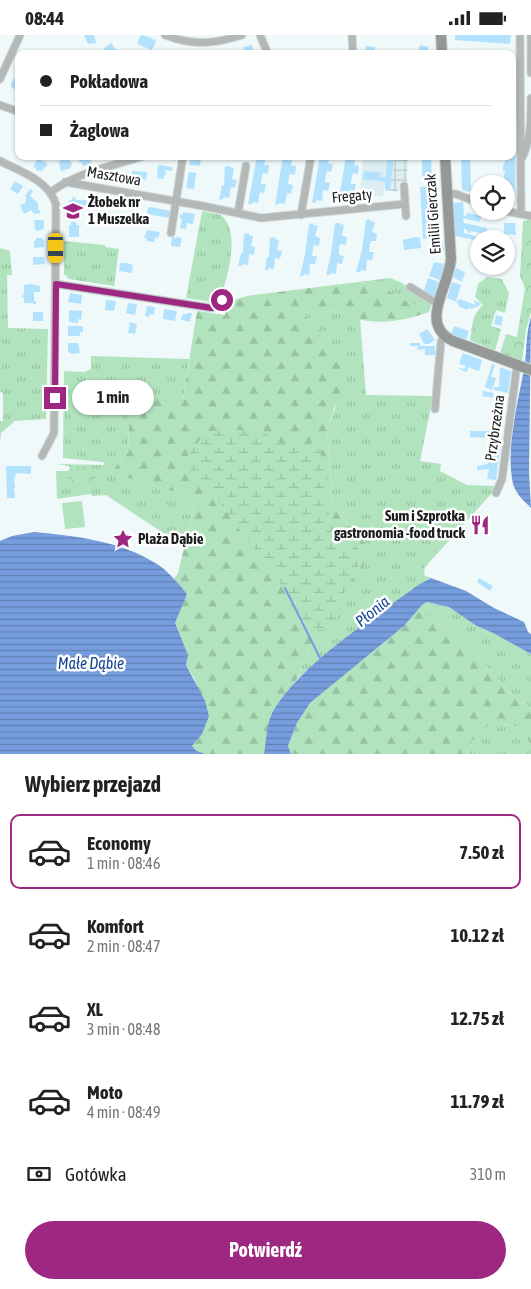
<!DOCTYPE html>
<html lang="pl">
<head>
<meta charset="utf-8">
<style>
  :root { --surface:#fff; --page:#f6f6f6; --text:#222; --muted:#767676; --line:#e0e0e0; --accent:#9d2781 }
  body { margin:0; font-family:"Asap Condensed",sans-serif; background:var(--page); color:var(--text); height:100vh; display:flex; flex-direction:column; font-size:19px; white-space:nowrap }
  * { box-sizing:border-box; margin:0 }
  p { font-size:16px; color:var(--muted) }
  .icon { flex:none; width:28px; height:28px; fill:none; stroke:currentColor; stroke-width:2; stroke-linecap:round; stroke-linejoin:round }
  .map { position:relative; height:719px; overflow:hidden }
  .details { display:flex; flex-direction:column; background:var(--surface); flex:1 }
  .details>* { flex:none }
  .banner { position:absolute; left:15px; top:15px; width:501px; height:110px; border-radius:10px; box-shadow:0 1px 4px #0004; display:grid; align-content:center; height:110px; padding:0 25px; background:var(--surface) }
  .tools { position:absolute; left:470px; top:140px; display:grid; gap:10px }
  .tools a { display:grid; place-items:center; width:45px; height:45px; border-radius:50%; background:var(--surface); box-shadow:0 1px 4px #0004; font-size:25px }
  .end { position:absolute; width:22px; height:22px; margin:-11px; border:6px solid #9d2781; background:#fff; box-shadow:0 0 0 2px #fff }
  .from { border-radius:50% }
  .bubble { position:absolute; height:35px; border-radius:18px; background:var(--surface); box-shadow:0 1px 4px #0004; font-size:16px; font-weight:700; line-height:35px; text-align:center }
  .car { position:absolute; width:15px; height:30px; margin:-15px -8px; border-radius:6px; box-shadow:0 0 4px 1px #0007; background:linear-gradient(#f5c518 24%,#345 0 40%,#f5c518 0 76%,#345 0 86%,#f5c518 0) }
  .banner b { display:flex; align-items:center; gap:18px; height:48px; font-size:19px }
  .banner b+b { border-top:1px solid var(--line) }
  .banner i { width:12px; height:12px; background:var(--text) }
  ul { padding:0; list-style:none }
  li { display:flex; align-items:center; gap:15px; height:75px; margin:0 10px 8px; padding:0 15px; border:2px solid transparent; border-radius:10px }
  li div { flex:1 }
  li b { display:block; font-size:19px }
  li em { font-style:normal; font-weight:700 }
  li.active { border-color:var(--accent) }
  li>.icon { width:45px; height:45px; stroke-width:1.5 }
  h2 { padding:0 25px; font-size:22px; line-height:60px }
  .pay { display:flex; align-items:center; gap:12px; height:55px; padding:0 25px; font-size:19px }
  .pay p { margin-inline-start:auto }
  .primary-button { display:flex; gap:10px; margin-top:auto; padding:10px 25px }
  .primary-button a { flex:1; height:58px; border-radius:30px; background:var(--accent); color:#fff; font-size:20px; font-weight:700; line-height:58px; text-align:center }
  .status { display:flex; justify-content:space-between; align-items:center; height:35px; padding:0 25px; background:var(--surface); direction:ltr }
  .status svg { height:14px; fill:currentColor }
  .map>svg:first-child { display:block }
</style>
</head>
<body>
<div class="status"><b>08:44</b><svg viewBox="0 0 49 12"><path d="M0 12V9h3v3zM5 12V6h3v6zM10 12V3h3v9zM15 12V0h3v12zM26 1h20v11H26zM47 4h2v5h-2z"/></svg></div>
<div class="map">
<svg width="531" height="719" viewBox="0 0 531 719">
  <defs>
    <pattern id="industrial-grid" width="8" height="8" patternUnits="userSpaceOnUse" patternTransform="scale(1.25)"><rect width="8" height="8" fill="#dceef1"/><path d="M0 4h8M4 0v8" fill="none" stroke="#bcccce"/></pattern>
    <pattern id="grass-tufts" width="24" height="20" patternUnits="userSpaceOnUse" patternTransform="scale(1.25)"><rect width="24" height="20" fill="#b1e3be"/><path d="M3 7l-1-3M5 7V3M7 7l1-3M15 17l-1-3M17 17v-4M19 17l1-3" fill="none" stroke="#98c2a3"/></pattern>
    <pattern id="forest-firs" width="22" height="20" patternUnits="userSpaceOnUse" patternTransform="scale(1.25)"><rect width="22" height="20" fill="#b1e3be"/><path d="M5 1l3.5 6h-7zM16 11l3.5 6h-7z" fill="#98c2a3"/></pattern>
    <pattern id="wetland-marsh" width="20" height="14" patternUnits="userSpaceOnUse" patternTransform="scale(1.25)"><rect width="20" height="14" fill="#b1e3be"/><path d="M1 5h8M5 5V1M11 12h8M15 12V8" fill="none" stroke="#98c2a3"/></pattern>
    <pattern id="park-crowns" width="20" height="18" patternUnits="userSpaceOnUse" patternTransform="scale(1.25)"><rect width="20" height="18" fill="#b1e3be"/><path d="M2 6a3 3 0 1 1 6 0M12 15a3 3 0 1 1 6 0" fill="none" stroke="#98c2a3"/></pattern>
    <pattern id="water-rules" width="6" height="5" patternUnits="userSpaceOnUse" patternTransform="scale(1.25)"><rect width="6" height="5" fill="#769ede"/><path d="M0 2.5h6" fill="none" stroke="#6080b3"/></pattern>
  </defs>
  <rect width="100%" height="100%" fill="#f0f9fa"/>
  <!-- built -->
  <path fill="#dceef1" d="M363,121H394L393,136H387L383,162L360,159Z"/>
  <!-- industrial -->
  <path fill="url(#industrial-grid)" d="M394,121L408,123L407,147H399L398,157L385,155L387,135L393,136Z"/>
  <!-- grass -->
  <path fill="url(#grass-tufts)" d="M202,176L221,180C224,183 227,186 228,190C237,206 227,243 222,259H218L216,265L212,267L186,263Z
    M64,206L105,210V212L119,214L114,251L69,244L64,239Z
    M0,213L10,216L12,240H7L8,293L48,294L46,384L15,386L1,398L0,409V386H3V358L0,357Z
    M487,242L502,244L509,258L505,278L496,275L491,291L501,294L495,316L470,305C473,289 471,281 483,270L475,262L478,249Z
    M390,243L402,248L432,268L429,277L402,264L384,253L358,247Z
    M309,271H320L360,284L366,360L433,361L420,426L441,429L440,436L467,450L495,451L493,457L425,532L424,540L431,543L418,550L322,622L297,644L318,591L372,516L333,472L327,395L335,374L343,317L306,282L304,276Z
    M91,321L189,324L183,365L130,363L128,415L111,438L196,463L184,512L106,460L92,461L91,459L57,464L56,436H68L70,433L69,431L56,429L105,430L103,427L63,423L64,336L84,337L91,334Z
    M427,567L449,572L475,590L493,598L531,619V674C507,659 493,637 473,617C456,600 437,588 418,574L421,570Z
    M492,687L520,692L531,709V719H469L471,707Z"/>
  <!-- forest -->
  <path fill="url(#forest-firs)" d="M358,247L384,253L402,264L429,277C407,285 381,290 358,284C341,279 327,270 309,271L304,276L306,282L343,317L346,338L327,395L333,472L372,516L349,553L301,567L318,591L297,644L271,679L264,719H206L197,716L192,711L202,699L195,645L186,630L188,620L174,588L187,559L174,544L178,538L196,463L111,438L128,415L130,363L183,364L197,276L225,280L228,267L247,261Z
    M418,574C437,588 456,600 473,617C493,637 507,659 531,674V709L520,692L492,687L471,707L469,719H291L288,711L297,688L310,668L404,591Z"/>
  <!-- wetland -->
  <path fill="url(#wetland-marsh)" d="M230,394L265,398L279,407L298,410L313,408L319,414L329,448L326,455L328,477L364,520L343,561L334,594L309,595L273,536L244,501L219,467L195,447L186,423L198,407L207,397Z"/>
  <!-- park -->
  <path fill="url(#park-crowns)" d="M531,185V277L526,295L522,326L500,319L506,299L517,302L525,253L520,241L523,186Z
    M86,432L92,433L95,437V446C88,454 75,452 68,443C70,433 78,432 86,432Z"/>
  <!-- garden -->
  <path fill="#b1e3be" d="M82,466L85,492L65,494L62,468Z"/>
  <!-- water -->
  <path fill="url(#water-rules)" d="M531,282L529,437L531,473C524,466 516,459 513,449C505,411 519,365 525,328C527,312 526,297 531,282Z
    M34,497C76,501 121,506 157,529C168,536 178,548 187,559L175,588L188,620L186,630L205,666L209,681L202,699L192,711L197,716L206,719H0V506L12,501Z
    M431,543L466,556L494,573L524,587L528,597L531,599V619L493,598L475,590L449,572L427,567L422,570L404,591L310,668L297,688L288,711L291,719H264C266,708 267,687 272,678C301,628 371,585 418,550Z"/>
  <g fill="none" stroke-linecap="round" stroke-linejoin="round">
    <!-- stream -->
    <path stroke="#769ede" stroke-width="2" d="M285,553L320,623"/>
  </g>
  <!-- building -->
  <path fill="#b2e2fd" d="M84,0H94L96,8L88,9Z
    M141,0L149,2L156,6L152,15L137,9Z
    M455,0H511L510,9L455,5Z
    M111,8L117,16L115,17L116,19H107L103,14Z
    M252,10L254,18L245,19L243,12Z
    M421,10L428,12V19H419V12Z
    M366,11L375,12V19H365Z
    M512,23H515L514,69H512Z
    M14,43L19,45V55L17,56L10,51Z
    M512,108L516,111L515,169L506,170V149L503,148L505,136H503V133L504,128H505V121H512Z
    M80,121H90L91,127L85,131L82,130V127L80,128L78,123Z
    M191,121L201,123L200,131L189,130Z
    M257,121H266L264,130H269L268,139L263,138L261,146V149H266L264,158L260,157L258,168L253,167V169H248Z
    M283,121H293L291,130L296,131L295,140L290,139L289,141L288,149L293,150L291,159L287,158L285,169L279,168V169L275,170Z
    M320,121H330L328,128L333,129L331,137L327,136L326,139L325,147L330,148L328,156L323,155L322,166L317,165L316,167L312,168Z
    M346,121H356L354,130L359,131L358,139L353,138L351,146V149H356L354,158L349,157L348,168L342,167V169H338Z
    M387,121H394L390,156L385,155V147L363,144L364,136L381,138L380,142H386Z
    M422,121H431L432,145H422Z
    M461,121H470L471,154L469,157L462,155Z
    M38,123L48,129L42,136L36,135V133L33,132Z
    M69,124V126H71L72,130L70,131L71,133L61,136L59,126Z
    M158,130L172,132V136L165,135L166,140H164V144L157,143Z
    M225,131H230V132L234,133L232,144L237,145L235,153L231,152L229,163L224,162L223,164L219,165L222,150L224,151Z
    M132,136L147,137L146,145L143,144L141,147H139L138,144L131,145Z
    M189,137L196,138L194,154L186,153Z
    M125,138H129L127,148L113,146L114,140H124Z
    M15,146L23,151L18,159L10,154Z
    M430,151V154H432L431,163H432V180L434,182H432L433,189H434V191L433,192V197L435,200H434V203L423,204L420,152Z
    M30,154L33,156L30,161L38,168V175H40V178L34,179L31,175L24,179L20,171L26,167L25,165L27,163L25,161Z
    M72,162L76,163V165L98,166L97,172H89V174H87V172H80V180H69V165H72Z
    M463,167L464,181H466L467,178L482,181L479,187L463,183L464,188L487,193V196L490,197L489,200L470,196V198H468V196L464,193V198L479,202V206L455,201L452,169L454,168Z
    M151,172L171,176L169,183L147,179L148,173Z
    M183,177L195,179L193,189L187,188L186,194L180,193L182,184H180V179L183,180Z
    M370,184V186L375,187L372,197L377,199L376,206H371L370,209L369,217H374L372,225H367L366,236L361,235L360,237H356L362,215L366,185Z
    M34,185H44V194L37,196L35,194Z
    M71,187H76V190H79V202H69V190H71Z
    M313,188V190L318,191L315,201L320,203L319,211L314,210L313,213L312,221H317L315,229H310L309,240L304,239L303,241H300L305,219L309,189Z
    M335,188H340V189L344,190L342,201L347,202L346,210L341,209L339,212V220L344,221L342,229L337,228L336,239L330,238V240H326L331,219Z
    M504,188H515L516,200L504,199Z
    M147,195L160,197L158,203L155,202L154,207L146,206L147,203H144Z
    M249,198V200L253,201L251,211L255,212L254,220L249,219L248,230L242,229V231H238L241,218H243L244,199Z
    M177,201L182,204L180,212L171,211L172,202L177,203Z
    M275,202V204L279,205L277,215L282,216L280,224L275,223L274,234L268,233V235H265L267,222H269L270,203Z
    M416,202L420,203L421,213L404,215L403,205Z
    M36,203H42V205H44V212L34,213V206L36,205Z
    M432,206L443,207L444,216H433Z
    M506,207L513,208L512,225L506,224Z
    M33,222H44L45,229L33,230Z
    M434,227L445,229L440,245L429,241Z
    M120,228H127L133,230L132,238L119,236Z
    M456,233L465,237L462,247L453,242Z
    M428,243L439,247L434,263L423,258Z
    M452,247L461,250L456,267L447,263Z
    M30,249L40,251V257H34V266H36V269H33V268H24V262H22L24,258V250Z
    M70,258L82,260L81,269L68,267Z
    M460,264L475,270L474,265L482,269L472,274L468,273L467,275L458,271L459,269L456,267Z
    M106,265L116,266L114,276L105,275Z
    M128,268L137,269L135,280L126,278Z
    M147,271L155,272L154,280L150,279L149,282L145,281Z
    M164,274L177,276L175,286L163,284Z
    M69,275L82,276L81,285L78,284V288L69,287Z
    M33,277H43V286H33Z
    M187,278H192L190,287L181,285L183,279H187Z
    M496,280L503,282L501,291L494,289Z
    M130,287L137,289L135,299L128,298Z
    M68,291H83V297H80V301H68Z
    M454,291L469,296L466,305L451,299Z
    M427,294L435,305L429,309H424L419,299Z
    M68,308H78L80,318L72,319L68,317Z
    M410,308H420V311H435V320H425V314L417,315L418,311H410Z
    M463,318L482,325L479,336L468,332L467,337L459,334L460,333L464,334L466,331L459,329Z
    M492,329L495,330L491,342L496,343L492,355L485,352Z
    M500,332L511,336L508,358L494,355V352H499Z
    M483,356L494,358L493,363L482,361Z
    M496,372L505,374L503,387L494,386Z
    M470,396H489L488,403L470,402Z
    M494,397L502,399L496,445L487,444L489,434L477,435V431L488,429Z
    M6,431H31V439L16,438L15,443H14L15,453H14L15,463H7Z
    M479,543L493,551L490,556L477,547Z"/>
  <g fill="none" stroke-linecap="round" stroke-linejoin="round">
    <defs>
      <path id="street" d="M165,0C193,11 214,9 242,0
        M260,0L268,19
        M352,0L353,19
        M520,0L521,179
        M531,0V38
        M0,44L20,0
        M0,70L19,77
        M521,125C531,106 531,85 531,63
        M0,126C20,136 50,146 56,170L54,398L42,421
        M65,147L203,171L261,183L405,169
        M404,151L406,181
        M51,157C77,137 113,131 144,121
        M446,158L456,159L479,168
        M505,176L531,181
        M238,178L246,131
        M301,180L311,121
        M171,198L183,121
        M56,249L212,273L220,269L224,258
        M410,252L438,269
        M435,374L441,306L444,301
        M496,458L502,444L517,330"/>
      <path id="secondary" d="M441,0L442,19
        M445,121L451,224C449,252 418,289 453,306L531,335"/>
    </defs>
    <!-- street casing -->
    <use href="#street" stroke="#ced6d7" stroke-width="9"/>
    <!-- secondary casing -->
    <use href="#secondary" stroke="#ced6d7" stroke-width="12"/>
    <!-- street -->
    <use href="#street" stroke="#b4b8b7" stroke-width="7"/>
    <!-- secondary -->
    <use href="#secondary" stroke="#949998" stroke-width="10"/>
  </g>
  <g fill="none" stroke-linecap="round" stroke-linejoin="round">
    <!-- route -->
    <path stroke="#9d2781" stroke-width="6" d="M55,363L56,249L212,273L218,271L222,265"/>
  </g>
  <!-- icons -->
  <defs>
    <symbol id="school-bare" viewBox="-9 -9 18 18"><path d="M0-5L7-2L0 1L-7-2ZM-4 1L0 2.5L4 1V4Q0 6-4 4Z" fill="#9d2781" stroke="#fff" stroke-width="2.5" paint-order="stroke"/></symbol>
    <symbol id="restaurant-bare" viewBox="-9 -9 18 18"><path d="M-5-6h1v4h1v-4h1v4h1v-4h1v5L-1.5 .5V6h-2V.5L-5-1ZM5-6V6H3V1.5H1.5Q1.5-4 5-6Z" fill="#9d2781" stroke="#fff" stroke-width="2.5" paint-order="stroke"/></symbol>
    <symbol id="sight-bare" viewBox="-9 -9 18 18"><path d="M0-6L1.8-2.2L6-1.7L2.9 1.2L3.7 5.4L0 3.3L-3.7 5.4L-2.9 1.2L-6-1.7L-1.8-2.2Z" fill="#9d2781" stroke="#fff" stroke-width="2.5" paint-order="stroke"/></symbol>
  </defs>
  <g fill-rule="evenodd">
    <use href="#school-bare" x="59" y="162" width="28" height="28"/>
    <use href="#restaurant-bare" x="466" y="476" width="28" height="28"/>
    <use href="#sight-bare" x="109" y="490" width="28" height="28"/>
  </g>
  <g text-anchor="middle" stroke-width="5" stroke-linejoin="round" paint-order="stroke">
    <!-- street labels -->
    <g font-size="15" fill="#1b1e1f" stroke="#fff">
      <text transform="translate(114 141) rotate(10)" y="5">Masztowa</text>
      <text transform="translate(352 161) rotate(-5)" y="5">Fregaty</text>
      <text transform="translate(433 179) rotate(-94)" y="5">Emilii Gierczak</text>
      <text transform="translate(495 393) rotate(-82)" y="5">Przybrzeżna</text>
    </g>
    <!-- poi labels -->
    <g font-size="15" font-weight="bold" fill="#1b1e1f" stroke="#fff" text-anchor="start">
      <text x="88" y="172">Żłobek nr<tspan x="88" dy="17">1 Muszelka</tspan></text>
      <text x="465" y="486" text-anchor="end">Sum i Szprotka<tspan x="465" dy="17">gastronomia -food truck</tspan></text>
      <text x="138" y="509">Plaża Dąbie</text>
    </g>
    <!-- water labels -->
    <g font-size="16" font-style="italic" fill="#14448e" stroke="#fff">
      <text transform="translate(372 576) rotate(-39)" y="6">Płonia</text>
      <text x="91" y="634">Małe Dąbie</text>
    </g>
  </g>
</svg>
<div class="tools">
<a><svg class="icon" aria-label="locate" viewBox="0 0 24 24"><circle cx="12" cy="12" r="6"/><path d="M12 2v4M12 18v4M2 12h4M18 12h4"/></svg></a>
<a><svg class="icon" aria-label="layers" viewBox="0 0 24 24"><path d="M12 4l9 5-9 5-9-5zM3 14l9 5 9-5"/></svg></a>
</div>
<i class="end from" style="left:222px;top:265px"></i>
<i class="end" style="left:55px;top:363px"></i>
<div class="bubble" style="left:72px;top:345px;width:82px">1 min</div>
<i class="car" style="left:56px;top:213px;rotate:180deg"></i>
<div class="banner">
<b><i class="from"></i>Pokładowa</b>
<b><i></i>Żaglowa</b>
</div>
</div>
<section class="details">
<h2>Wybierz przejazd</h2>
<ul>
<li class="active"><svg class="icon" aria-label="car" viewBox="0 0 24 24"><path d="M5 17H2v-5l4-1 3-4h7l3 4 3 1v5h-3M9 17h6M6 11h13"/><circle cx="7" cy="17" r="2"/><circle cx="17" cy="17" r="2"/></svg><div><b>Economy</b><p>1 min · 08:46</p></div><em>7.50 zł</em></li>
<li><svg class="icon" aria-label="car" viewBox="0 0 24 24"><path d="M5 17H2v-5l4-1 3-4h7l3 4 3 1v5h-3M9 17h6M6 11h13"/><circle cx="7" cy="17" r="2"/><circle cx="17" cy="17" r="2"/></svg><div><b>Komfort</b><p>2 min · 08:47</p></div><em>10.12 zł</em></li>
<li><svg class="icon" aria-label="car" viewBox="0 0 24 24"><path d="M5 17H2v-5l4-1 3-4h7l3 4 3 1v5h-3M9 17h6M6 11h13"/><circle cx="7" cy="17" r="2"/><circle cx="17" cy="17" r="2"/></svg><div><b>XL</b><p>3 min · 08:48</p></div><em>12.75 zł</em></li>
<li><svg class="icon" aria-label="car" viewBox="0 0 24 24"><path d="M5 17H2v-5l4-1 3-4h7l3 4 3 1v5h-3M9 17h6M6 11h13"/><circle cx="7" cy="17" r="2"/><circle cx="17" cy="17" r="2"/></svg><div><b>Moto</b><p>4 min · 08:49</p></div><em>11.79 zł</em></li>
</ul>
<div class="pay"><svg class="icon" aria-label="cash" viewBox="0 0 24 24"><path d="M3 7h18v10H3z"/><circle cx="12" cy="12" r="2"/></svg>Gotówka<p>310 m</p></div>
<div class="primary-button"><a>Potwierdź</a></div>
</section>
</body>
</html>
